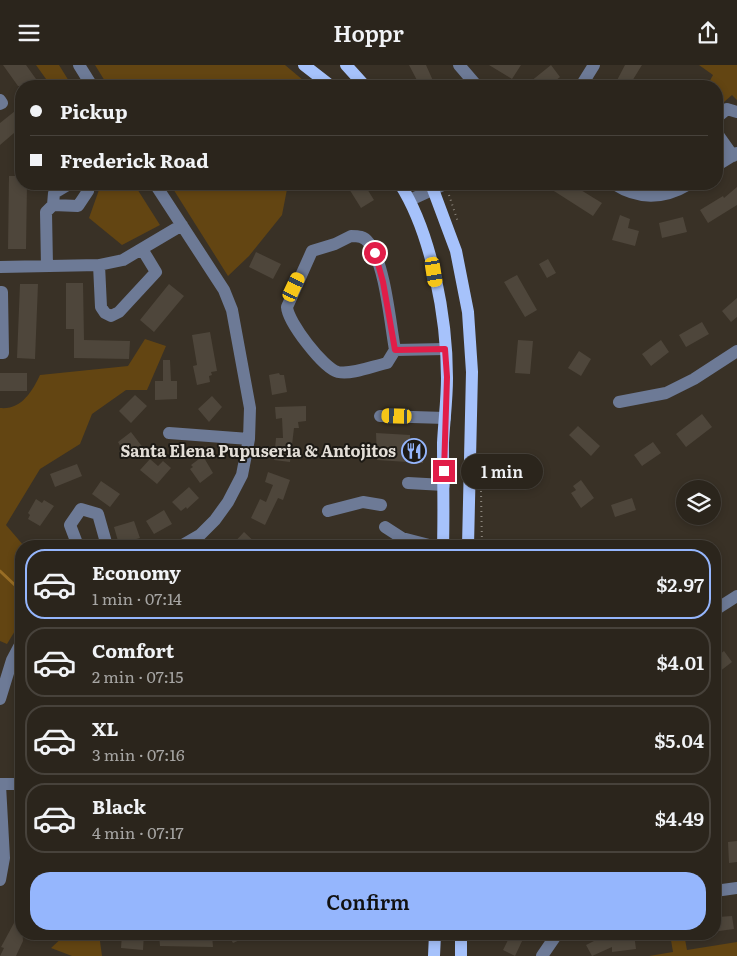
<!DOCTYPE html>
<html lang="en">
<head>
<meta charset="utf-8">
<style>
  :root { --surface:#2b251c; --page:#332d25; --text:#f1f3f6; --muted:#a6a5a3; --line:#47423b; --accent:#95b6fd }
  body { margin:0; font-family:Literata,serif; background:var(--page); color:var(--text); height:100vh; display:flex; flex-direction:column; font-size:19px; white-space:nowrap }
  * { box-sizing:border-box; margin:0 }
  p { font-size:16px; color:var(--muted) }
  .icon { flex:none; width:28px; height:28px; fill:none; stroke:currentColor; stroke-width:2; stroke-linecap:round; stroke-linejoin:round }
  .map { position:relative; flex:1; overflow:hidden }
  .drawer { position:absolute; left:15px; top:475px; width:706px; height:400px; display:flex; flex-direction:column; background:var(--surface); border-radius:20px; box-shadow:0 2px 8px #0003,0 0 0 1px var(--line) }
  .drawer>* { flex:none }
  .banner { position:absolute; left:15px; top:15px; width:708px; height:110px; border-radius:20px; box-shadow:0 2px 8px #0003,0 0 0 1px var(--line); display:grid; align-content:center; height:110px; padding:0 15px; background:var(--surface) }
  .tools { position:absolute; left:676px; top:415px; display:grid; gap:10px }
  .tools a { display:grid; place-items:center; width:45px; height:45px; border-radius:50%; background:var(--surface); box-shadow:0 2px 8px #0003,0 0 0 1px var(--line); font-size:25px }
  .end { position:absolute; width:22px; height:22px; margin:-11px; border:6px solid #e11d48; background:#fff; box-shadow:0 0 0 2px #fff }
  .from { border-radius:50% }
  .bubble { position:absolute; height:35px; border-radius:18px; background:var(--surface); box-shadow:0 2px 8px #0003,0 0 0 1px var(--line); font-size:16px; font-weight:600; line-height:35px; text-align:center }
  .car { position:absolute; width:15px; height:30px; margin:-15px -8px; border-radius:6px; box-shadow:0 0 4px 1px #0007; background:linear-gradient(#f5c518 24%,#345 0 40%,#f5c518 0 76%,#345 0 86%,#f5c518 0) }
  .banner b { display:flex; align-items:center; gap:18px; height:48px; font-size:19px }
  .banner b+b { border-top:1px solid var(--line) }
  .banner i { width:12px; height:12px; background:var(--text) }
  ul { padding:9px 0 0; list-style:none }
  li { display:flex; align-items:center; gap:15px; height:70px; margin:0 10px 8px; padding:0 5px; border:2px solid var(--line); border-radius:20px }
  li div { flex:1 }
  li b { display:block; font-size:19px }
  li em { font-style:normal; font-weight:600 }
  li.on { border-color:var(--accent) }
  li>.icon { width:45px; height:45px; stroke-width:1.5 }
  .cta { display:flex; gap:10px; margin-top:auto; padding:10px 15px }
  .cta a { flex:1; height:58px; border-radius:20px; background:var(--accent); color:#111; font-size:20px; font-weight:600; line-height:58px; text-align:center }
  header { display:flex; justify-content:space-between; align-items:center; height:65px; padding:0 15px; background:var(--surface); font-size:22px; font-weight:600 }
  .map>svg:first-child { display:block }
</style>
</head>
<body>
<header><svg class="icon" aria-label="menu" viewBox="0 0 24 24"><path d="M4 6h16M4 12h16M4 18h16"/></svg>Hoppr<svg class="icon" aria-label="share" viewBox="0 0 24 24"><path d="M12 15V3M7 8l5-5 5 5M5 13v7h14v-7"/></svg></header>
<div class="map">
<svg width="737" height="891" viewBox="0 0 737 891">
  <rect width="100%" height="100%" fill="#393126"/>
  <!-- green -->
  <path fill="#634512" d="M36,0H59L72,21H51Z
    M95,0H285L310,21H108Z
    M699,0H737V35L732,30L716,44V21H707L713,10Z
    M98,119H134L160,160L122,180L89,153L100,122Z
    M170,119H288L282,150L249,191L228,211Z
    M145,274L166,281L147,325H126L92,349L80,379L40,404L6,460L24,481H21V556L7,579L0,576V343C21,345 32,327 40,310L128,301Z
    M66,869H99L102,891H72L51,883Z
    M670,869H684L687,885L737,877V891H649L673,887Z"/>
  <g fill="none" stroke-linecap="round" stroke-linejoin="round">
    <!-- stream -->
    <path stroke="#986d25" stroke-width="3" d="M0,506L18,523"/>
  </g>
  <!-- building -->
  <path fill="#4e463b" d="M3,0H26L41,21H18Z
    M409,0H426L434,18L427,21H420Z
    M489,0H521L512,14Z
    M551,0L560,12L549,21H525Z
    M625,0H642L629,21H614Z
    M15,46L21,53V62L0,80V58Z
    M9,111H21V119H27L26,184H8Z
    M346,119H364L374,135L361,143Z
    M543,119H571L602,138L593,151Z
    M737,122V140L708,158L700,145L723,131L724,133Z
    M620,150L630,154L628,163L639,166L635,181L612,175Z
    M683,152L687,167L662,173L659,158Z
    M256,187L281,199L273,214L249,202Z
    M548,194L556,208L547,213L539,199Z
    M517,210L537,245L525,252L504,217Z
    M66,218H83L84,275L130,276L129,294L74,293V264H66Z
    M20,219H38L35,294L17,293Z
    M169,219L184,231L154,267L140,255Z
    M737,233V252L731,257L722,246Z
    M702,257L709,269L686,282L679,270Z
    M210,267L217,306L211,307L212,310L209,311L210,317L197,320L193,301L197,300L192,270Z
    M518,275L533,276L530,309L515,308Z
    M661,275L669,287L651,301L642,289Z
    M579,286L591,294L581,311L568,303Z
    M163,295H170L171,316H177V334L155,335V316H163Z
    M0,308H27V326H0Z
    M279,308L280,310H284L287,327L272,330L269,310Z
    M135,330L147,341L131,358L119,346Z
    M212,331L222,342L209,357L198,344Z
    M306,341V356L298,357L299,363H294L290,397L274,395L276,373H283L282,353L276,354L275,342Z
    M702,349L712,362L686,382L676,369Z
    M578,361L600,381L591,391L569,370Z
    M131,367L144,384L132,393L130,391L127,393L118,377Z
    M376,368L410,370V378L424,379L423,398L377,395Z
    M653,377L661,388L642,401L634,390Z
    M203,391L213,408L200,418L190,404L193,402L191,400Z
    M150,394L158,401L163,396L171,403L157,419L140,405Z
    M77,399L82,411L55,422L50,409Z
    M268,407L290,415L283,435L278,433L265,460L251,453L260,434L266,437L273,420L265,417Z
    M581,415L594,433L581,443L571,428L576,425L573,421Z
    M101,416L120,429L110,442L92,429Z
    M189,422L199,433L187,444L186,442L181,446L172,437Z
    M632,433L636,445L615,452L611,440Z
    M36,434L42,438L44,435L54,441L40,461L28,454L30,450L28,448Z
    M164,445L172,459L154,469L146,456Z
    M134,456L140,473L126,477L125,474L118,476L114,462Z
    M244,467L259,481H231Z
    M724,586L732,597L715,610V593Z
    M737,776V797L729,798L728,777Z
    M21,845L23,876L16,891H0L4,883L1,882Z
    M732,851L734,864L719,866L718,852Z
    M122,869H144L143,885L121,883Z
    M170,869L212,870L213,882L160,881L159,870Z
    M228,869H253L233,878Z
    M511,869L523,874L515,891L503,885Z
    M608,869H634L636,884L612,887V882L592,891L586,880Z"/>
  <g fill="none" stroke-linecap="round" stroke-linejoin="round">
    <!-- path -->
    <path stroke="#8b857c" stroke-width="2" stroke-dasharray="1 4" stroke-linecap="butt" d="M449,130L458,157
      M481,426L482,481"/>
    <!-- minor -->
    <path stroke="#6d7a96" stroke-width="12" d="M79,0L92,21
      M459,0L477,21
      M581,21L594,0
      M0,35L2,38L0,39
      M716,53L727,44L737,47
      M716,67L733,91
      M716,101L737,88
      M155,119L224,225L232,245L250,343L249,374L242,410L228,437L215,455L200,470L181,481
      M614,119C639,135 664,134 689,119
      M410,135L445,119
      M53,140L54,128L69,119
      M351,171C358,171 364,171 369,178C385,199 390,257 395,285L387,298C373,301 352,310 338,307C323,303 288,257 287,242L312,186L335,179Z
      M99,200L101,242L105,248L111,251L119,247L156,207L142,184
      M47,201L46,147L53,140L78,141L88,126L84,119
      M0,202L99,200L123,195L182,160
      M0,227H2L3,288H0
      M395,285L445,284
      M619,337L666,328L694,314L737,286
      M380,351L445,353
      M169,368L249,374
      M408,418L444,420
      M328,446L363,437L381,440
      M385,462L402,473L433,481
      M78,481L70,460L81,444L98,449L107,481
      M715,545L737,531
      M0,634L12,595L21,578
      M0,719H21
      M0,720L4,793L0,815
      M715,826L737,823
      M542,891L557,869"/>
    <!-- major -->
    <path stroke="#a6c2fb" stroke-width="12" d="M304,0L331,21
      M346,0L365,21
      M400,119C432,169 447,254 447,313C447,335 444,357 443,378C443,412 444,447 443,481
      M431,119L456,186L468,247L472,307L468,481
      M434,891L435,869
      M461,891V869"/>
  </g>
  <g fill="none" stroke-linecap="round" stroke-linejoin="round">
    <!-- route -->
    <path stroke="#e11d48" stroke-width="6" d="M375,188L383,217L395,285L445,284L447,312L444,406"/>
  </g>
  <!-- icons -->
  <defs>
    <symbol id="restaurant-ring" viewBox="-11 -11 22 22"><circle r="9.5" fill="#1d1a15" stroke="#95b6fd" stroke-width="1.5"/><path d="M-5-6h1v4h1v-4h1v4h1v-4h1v5L-1.5 .5V6h-2V.5L-5-1ZM5-6V6H3V1.5H1.5Q1.5-4 5-6Z" fill="#95b6fd"/></symbol>
  </defs>
  <g fill-rule="evenodd">
    <use href="#restaurant-ring" x="400" y="372" width="28" height="28"/>
  </g>
  <g text-anchor="middle" stroke-width="4" stroke-linejoin="round" paint-order="stroke">
    <!-- poi labels -->
    <g font-size="16" font-weight="bold" fill="#e3ded7" stroke="#1d1a15" text-anchor="end">
      <text x="396" y="392">Santa Elena Pupuseria &amp; Antojitos</text>
    </g>
  </g>
</svg>
<div class="tools">
<a><svg class="icon" aria-label="layers" viewBox="0 0 24 24"><path d="M12 4l9 5-9 5-9-5zM3 14l9 5 9-5"/></svg></a>
</div>
<i class="end from" style="left:375px;top:188px"></i>
<i class="end" style="left:444px;top:406px"></i>
<div class="bubble" style="left:461px;top:389px;width:82px">1 min</div>
<i class="car" style="left:434px;top:207px;rotate:171deg"></i>
<i class="car" style="left:294px;top:222px;rotate:25deg"></i>
<i class="car" style="left:397px;top:351px;rotate:272deg"></i>
<div class="banner">
<b><i class="from"></i>Pickup</b>
<b><i></i>Frederick Road</b>
</div>
<section class="drawer">
<ul>
<li class="on"><svg class="icon" aria-label="car" viewBox="0 0 24 24"><path d="M5 17H2v-5l4-1 3-4h7l3 4 3 1v5h-3M9 17h6M6 11h13"/><circle cx="7" cy="17" r="2"/><circle cx="17" cy="17" r="2"/></svg><div><b>Economy</b><p>1 min · 07:14</p></div><em>$2.97</em></li>
<li><svg class="icon" aria-label="car" viewBox="0 0 24 24"><path d="M5 17H2v-5l4-1 3-4h7l3 4 3 1v5h-3M9 17h6M6 11h13"/><circle cx="7" cy="17" r="2"/><circle cx="17" cy="17" r="2"/></svg><div><b>Comfort</b><p>2 min · 07:15</p></div><em>$4.01</em></li>
<li><svg class="icon" aria-label="car" viewBox="0 0 24 24"><path d="M5 17H2v-5l4-1 3-4h7l3 4 3 1v5h-3M9 17h6M6 11h13"/><circle cx="7" cy="17" r="2"/><circle cx="17" cy="17" r="2"/></svg><div><b>XL</b><p>3 min · 07:16</p></div><em>$5.04</em></li>
<li><svg class="icon" aria-label="car" viewBox="0 0 24 24"><path d="M5 17H2v-5l4-1 3-4h7l3 4 3 1v5h-3M9 17h6M6 11h13"/><circle cx="7" cy="17" r="2"/><circle cx="17" cy="17" r="2"/></svg><div><b>Black</b><p>4 min · 07:17</p></div><em>$4.49</em></li>
</ul>
<div class="cta"><a>Confirm</a></div>
</section>
</div>
</body>
</html>
